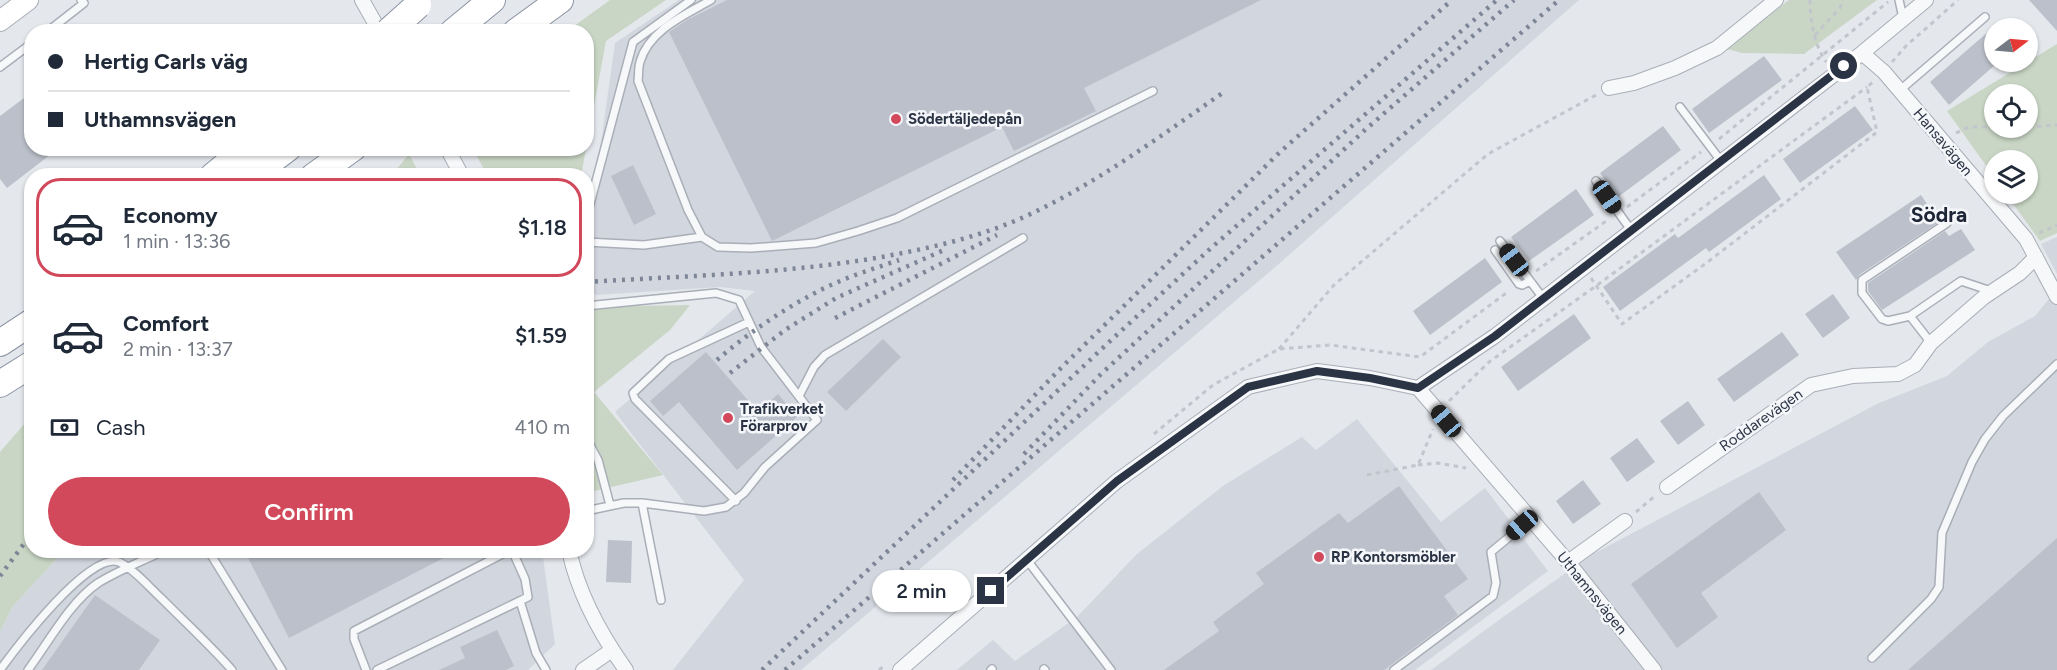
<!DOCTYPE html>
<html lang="en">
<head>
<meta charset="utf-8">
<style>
  :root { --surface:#fff; --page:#f2f2f3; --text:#1f2937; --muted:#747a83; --line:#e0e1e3; --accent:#d1495b }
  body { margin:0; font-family:Figtree,sans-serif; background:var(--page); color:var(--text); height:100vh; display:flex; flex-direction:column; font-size:22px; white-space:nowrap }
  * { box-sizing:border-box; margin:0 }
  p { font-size:20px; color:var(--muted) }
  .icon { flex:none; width:33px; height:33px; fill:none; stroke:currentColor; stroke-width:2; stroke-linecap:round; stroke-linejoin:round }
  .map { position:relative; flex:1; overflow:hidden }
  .panel { position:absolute; left:24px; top:168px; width:570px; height:390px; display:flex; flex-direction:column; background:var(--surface); border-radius:24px; box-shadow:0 2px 4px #0004 }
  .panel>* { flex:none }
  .hud { position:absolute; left:24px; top:24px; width:570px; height:132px; border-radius:24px; box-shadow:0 2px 4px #0004; display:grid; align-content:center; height:132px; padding:0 24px; background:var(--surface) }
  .needle { width:39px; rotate:74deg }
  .fabs { position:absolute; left:1984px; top:18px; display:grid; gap:12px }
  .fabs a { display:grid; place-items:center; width:54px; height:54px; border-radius:50%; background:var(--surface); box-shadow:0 2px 4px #0004; font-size:30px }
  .end { position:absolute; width:27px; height:27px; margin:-14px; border:8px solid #2b3445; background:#fff; box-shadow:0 0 0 3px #fff }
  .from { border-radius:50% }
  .bubble { position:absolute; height:42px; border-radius:21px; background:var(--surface); box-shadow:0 2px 4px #0004; font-size:20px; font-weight:600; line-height:42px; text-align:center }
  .car { position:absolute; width:18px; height:36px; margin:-18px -9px; border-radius:8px; box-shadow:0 0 4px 2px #0007; background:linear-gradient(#222 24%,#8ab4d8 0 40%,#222 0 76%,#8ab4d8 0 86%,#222 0) }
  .hud b { display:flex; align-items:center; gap:21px; height:57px; font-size:22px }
  .hud b+b { border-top:2px solid var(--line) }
  .hud i { width:15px; height:15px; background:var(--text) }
  ul { padding:10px 0 0; list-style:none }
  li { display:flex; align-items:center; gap:18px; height:99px; margin:0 12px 9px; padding:0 12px; border:3px solid transparent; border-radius:24px }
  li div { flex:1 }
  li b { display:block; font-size:22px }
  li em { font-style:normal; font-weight:600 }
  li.current { border-color:var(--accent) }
  li>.icon { width:54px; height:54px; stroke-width:1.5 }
  .pay { display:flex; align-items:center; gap:15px; height:66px; padding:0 24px; font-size:22px }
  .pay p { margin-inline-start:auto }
  .primary-button { display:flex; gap:12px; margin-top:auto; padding:12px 24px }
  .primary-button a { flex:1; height:69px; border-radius:36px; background:var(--accent); color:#fff; font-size:24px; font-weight:600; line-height:69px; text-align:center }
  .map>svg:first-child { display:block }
</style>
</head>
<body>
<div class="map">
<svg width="2057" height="670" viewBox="0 0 2057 670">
  <rect width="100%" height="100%" fill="#e4e7ec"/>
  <!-- built -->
  <path fill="#d2d6de" d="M679,0H1579L1273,269L801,670H673L744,580L615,412L755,291L720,287L596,295L587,289V242L615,43Z
    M2057,237V274L2041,244Z
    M2057,289V670H1431L1503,617L1593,554L1879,403L1947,376L1988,342L2035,316Z
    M1357,419L1441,522L1485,488L1548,571L1415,670H957L993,640L1015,661L1077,617L1137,554L1223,486L1302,437L1316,450Z
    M542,550L555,644L528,670H0V632L13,606L64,551Z"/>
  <!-- green -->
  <path fill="#c9d6c5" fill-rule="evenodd" d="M610,0H666L606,41L587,144L586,32L567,31Z
    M1789,0H1877L1804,54L1742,53L1727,49Z
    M2057,44V233L2040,241L2006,194H2028V160H1995V178L1947,111ZM1995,94H2028V128H1995Z
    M473,149H586L581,176L487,175Z
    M409,154L420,175H392Z
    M690,305L670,330L594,392L663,475L590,492L586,479V307Z
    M31,421L32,550L64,551L13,606L0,632V452L25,423Z"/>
  <!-- building -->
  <path fill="#bbc0ca" d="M727,0H1261L1084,88L1096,111L1014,151L1002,127L772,241L669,32L687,20Z
    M2029,0H2057V31Z
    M1995,26V65L1949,105L1930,82Z
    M1764,56L1782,80L1709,133L1692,109Z
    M32,92V148H59L7,188L0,179V116Z
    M1855,106L1873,130L1800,183L1783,159Z
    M1663,126L1681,150L1618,197L1600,173Z
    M633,165L656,214L634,225L611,176Z
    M1764,175L1781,199L1709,252L1706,248L1620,311L1603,287L1675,234L1678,238Z
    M1576,189L1594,215L1529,261L1511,237Z
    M1921,195L1939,222L1859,275L1856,280L1836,252Z
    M1961,229L1975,250L1882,310L1868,291V283L1945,231L1949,236Z
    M1485,258L1502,282L1430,335L1413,311Z
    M1833,294L1850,318L1823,338L1805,314Z
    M1574,314L1591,338L1518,391L1501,367Z
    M1782,332L1799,355L1734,402L1717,379Z
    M883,339L901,357L846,411L827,392Z
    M706,352L758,412L778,394L797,417L737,470L679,402L663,416L650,401Z
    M1688,401L1705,425L1678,445L1660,421Z
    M1637,438L1655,462L1627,482L1610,458Z
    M1583,480L1601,504L1573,524L1556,501Z
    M1399,486L1468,579L1444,596L1458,615L1384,670H1164L1219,631L1213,622L1264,584L1256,573L1339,513L1348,523Z
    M1759,492L1786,530L1701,593L1718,617L1677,648L1631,584Z
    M2057,538V670H1908Z
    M608,540L632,541L631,583L606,582Z
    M244,550H459L289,638Z
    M95,595L160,640L139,670H42Z
    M497,630L514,666L506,670H439L465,658L460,647Z"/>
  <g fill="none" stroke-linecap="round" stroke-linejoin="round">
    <defs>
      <path id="lane" d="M711,0C685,15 649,30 640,62C638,68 639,75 638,81L688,210L702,237L718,247L751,248L816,243L858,231L897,218L1153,91
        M1899,0L1903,18
        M47,32L84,3L81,0
        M0,67L32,43
        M1899,91L1985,17
        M1680,107L1721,161
        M1596,181L1631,230
        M586,219L633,42L691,0
        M1500,241L1543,298
        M586,242L644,245L702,237
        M1495,250L1519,284L1522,285L1530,281
        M586,306L716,293L739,300L761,347L817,420L765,467L744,493L726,507L704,511L642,503H624L586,511
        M1910,316L1888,321L1882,319L1862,293V280L1947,223
        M1931,343L1910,316L1961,281L1991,291
        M799,396L814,367L825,355L1023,238
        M586,438L598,460L610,505
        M736,501L635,399L633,393L669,359L749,322
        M642,503L661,600
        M208,550L282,670
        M1027,560L1111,670
        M520,601L536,653L546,670
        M1872,658L1931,599L1939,587L1942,533L1972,462L1985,439L2003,416L2057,364
        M1044,669L1045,670
        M0,670C16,648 89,551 119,562C133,568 150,588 161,598C185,622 210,645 232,670
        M28,670C48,643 70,602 98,583C119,570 143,561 165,550
        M366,670L354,639V631L510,550
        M377,670L528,597L525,579L512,550
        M991,670L992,669
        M1394,670L1493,596L1496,583L1491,552L1531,519"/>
      <path id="street" d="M362,0L380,32
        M1862,53L1884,72L2026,239L2057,297
        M1609,88L1634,83L1675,68L1717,48L1776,0
        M447,148L462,176
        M1418,388L1495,336L1862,53L1926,0
        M1667,487L1811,385L1853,376L1898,374L1915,365L1931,343L1984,297L2020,273L2036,257
        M569,550C578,593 601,635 626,670
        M1568,562L1625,521
        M583,670L612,650
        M900,670L1117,481L1248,387L1317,371L1370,378L1418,388L1568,562L1654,670"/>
      <path id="secondary" d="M0,21L28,0"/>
      <path id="highway" d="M453,32L492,0
        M516,32L560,0
        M213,176L247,148
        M251,176L288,148
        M314,176L353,148
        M0,343L32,322
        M0,384L32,364"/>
    </defs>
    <!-- lane casing -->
    <use href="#lane" stroke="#a9aeb7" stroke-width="10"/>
    <!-- street casing -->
    <use href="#street" stroke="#a9aeb7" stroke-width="16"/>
    <!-- secondary casing -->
    <use href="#secondary" stroke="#a9aeb7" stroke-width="22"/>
    <!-- highway casing -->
    <use href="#highway" stroke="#8b94a3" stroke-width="28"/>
    <!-- path -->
    <path stroke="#c2c5cb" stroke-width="3" stroke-dasharray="4.5 4.5" stroke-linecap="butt" d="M1810,0C1810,21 1814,44 1826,62
      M1815,35L1840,8L1843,0
      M1892,62L1906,46L1958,0
      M2028,127L2057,125
      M1956,133L1969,127H1995
      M1719,139L1888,2
      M1627,207L1701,152
      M2039,233L2057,225
      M1536,271L1609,219
      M1591,278L1622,324L1705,264L1877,132L1867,87L1873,82
      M1279,349L1334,285L1488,154L1596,95
      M1449,401L1489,362L1596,286L1867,87
      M1154,434L1213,385L1279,349L1330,345L1420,357L1509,291
      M1418,465L1438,463L1466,468
      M1367,475L1418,465L1433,429
      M1636,512L1656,495
      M879,670L885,665"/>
    <!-- lane -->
    <use href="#lane" stroke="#f7f8fa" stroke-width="7"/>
    <!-- street -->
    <use href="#street" stroke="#f7f8fa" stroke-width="14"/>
    <!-- secondary -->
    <use href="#secondary" stroke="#fff" stroke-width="20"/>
    <!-- highway -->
    <use href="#highway" stroke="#fff" stroke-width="26"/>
    <!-- rail -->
    <path stroke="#7d8696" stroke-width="4.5" stroke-dasharray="3 6" stroke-linecap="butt" d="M586,282C683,276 780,274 876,258C926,249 977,238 1024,217C1096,184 1159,137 1224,92
      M835,318L997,235
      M717,360C746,335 779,312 813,294C840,279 870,270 899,260
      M730,373L785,330L836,298L944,250
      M1024,454L1100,375L1365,130L1514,0
      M953,480L1061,368L1280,152L1452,0
      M0,576L32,533
      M762,670L1108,343L1211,248L1497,0
      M785,670L1559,0"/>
    <defs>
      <path id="highway-bridge" d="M388,32L418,5"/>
    </defs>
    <!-- highway-bridge casing -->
    <use href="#highway-bridge" stroke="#8b94a3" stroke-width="28" stroke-linecap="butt"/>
    <!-- highway-bridge -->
    <use href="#highway-bridge" stroke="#fff" stroke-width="26"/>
  </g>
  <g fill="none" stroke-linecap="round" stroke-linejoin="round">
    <!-- route -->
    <path stroke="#2b3445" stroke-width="8" d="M991,591L1117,481L1248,387L1317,371L1370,378L1418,388L1495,336L1844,66"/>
  </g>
  <!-- markers -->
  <g fill="#d1495b" stroke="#f4f6f9" stroke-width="2">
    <circle cx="896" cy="119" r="6"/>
    <circle cx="728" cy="418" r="6"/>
    <circle cx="1319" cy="557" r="6"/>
  </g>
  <g text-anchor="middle" stroke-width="5" stroke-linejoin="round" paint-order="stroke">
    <!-- poi labels -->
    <g font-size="15" font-weight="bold" fill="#2b3445" stroke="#f4f6f9" text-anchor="start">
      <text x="908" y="124">Södertäljedepån</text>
      <text x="740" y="414">Trafikverket<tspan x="740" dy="17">Förarprov</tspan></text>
      <text x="1331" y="562">RP Kontorsmöbler</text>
    </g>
    <!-- street labels -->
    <g font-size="15" fill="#2b3445" stroke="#f4f6f9">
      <text transform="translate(1943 142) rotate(50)" y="5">Hansavägen</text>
      <text transform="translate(1761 420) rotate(-35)" y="5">Roddarevägen</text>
      <text transform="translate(1592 593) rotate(51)" y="5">Uthamnsvägen</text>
    </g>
    <!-- district labels -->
    <g font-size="21" font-weight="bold" fill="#1d2536" stroke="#f4f6f9">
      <text x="1939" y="222">Södra</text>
    </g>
  </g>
</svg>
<div class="fabs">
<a><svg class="needle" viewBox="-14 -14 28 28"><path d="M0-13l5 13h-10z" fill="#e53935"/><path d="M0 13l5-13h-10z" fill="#747a83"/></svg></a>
<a><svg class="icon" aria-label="locate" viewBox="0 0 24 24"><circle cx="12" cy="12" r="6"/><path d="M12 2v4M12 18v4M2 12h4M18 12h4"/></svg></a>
<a><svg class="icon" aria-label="layers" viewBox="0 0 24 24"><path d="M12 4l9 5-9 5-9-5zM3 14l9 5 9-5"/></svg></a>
</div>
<i class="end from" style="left:1844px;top:66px"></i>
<i class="end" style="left:991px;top:591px"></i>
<div class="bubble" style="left:872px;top:570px;width:99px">2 min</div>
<i class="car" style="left:1607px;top:197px;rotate:145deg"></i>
<i class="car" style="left:1514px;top:260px;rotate:323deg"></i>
<i class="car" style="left:1446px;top:421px;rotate:320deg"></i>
<i class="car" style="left:1522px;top:525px;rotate:229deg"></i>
<div class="hud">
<b><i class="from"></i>Hertig Carls väg</b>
<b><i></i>Uthamnsvägen</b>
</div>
<section class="panel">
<ul>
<li class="current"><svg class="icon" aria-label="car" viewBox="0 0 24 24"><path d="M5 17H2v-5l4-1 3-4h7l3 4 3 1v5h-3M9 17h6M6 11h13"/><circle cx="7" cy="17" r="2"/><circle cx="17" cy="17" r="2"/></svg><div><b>Economy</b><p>1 min · 13:36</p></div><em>$1.18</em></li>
<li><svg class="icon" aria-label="car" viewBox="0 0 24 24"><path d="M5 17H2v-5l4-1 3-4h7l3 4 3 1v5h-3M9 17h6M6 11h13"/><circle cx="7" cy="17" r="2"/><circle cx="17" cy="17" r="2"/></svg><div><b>Comfort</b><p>2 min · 13:37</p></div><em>$1.59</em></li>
</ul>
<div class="pay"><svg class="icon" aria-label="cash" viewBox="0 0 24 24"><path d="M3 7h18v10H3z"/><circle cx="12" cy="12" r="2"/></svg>Cash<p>410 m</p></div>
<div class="primary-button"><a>Confirm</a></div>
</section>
</div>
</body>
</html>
